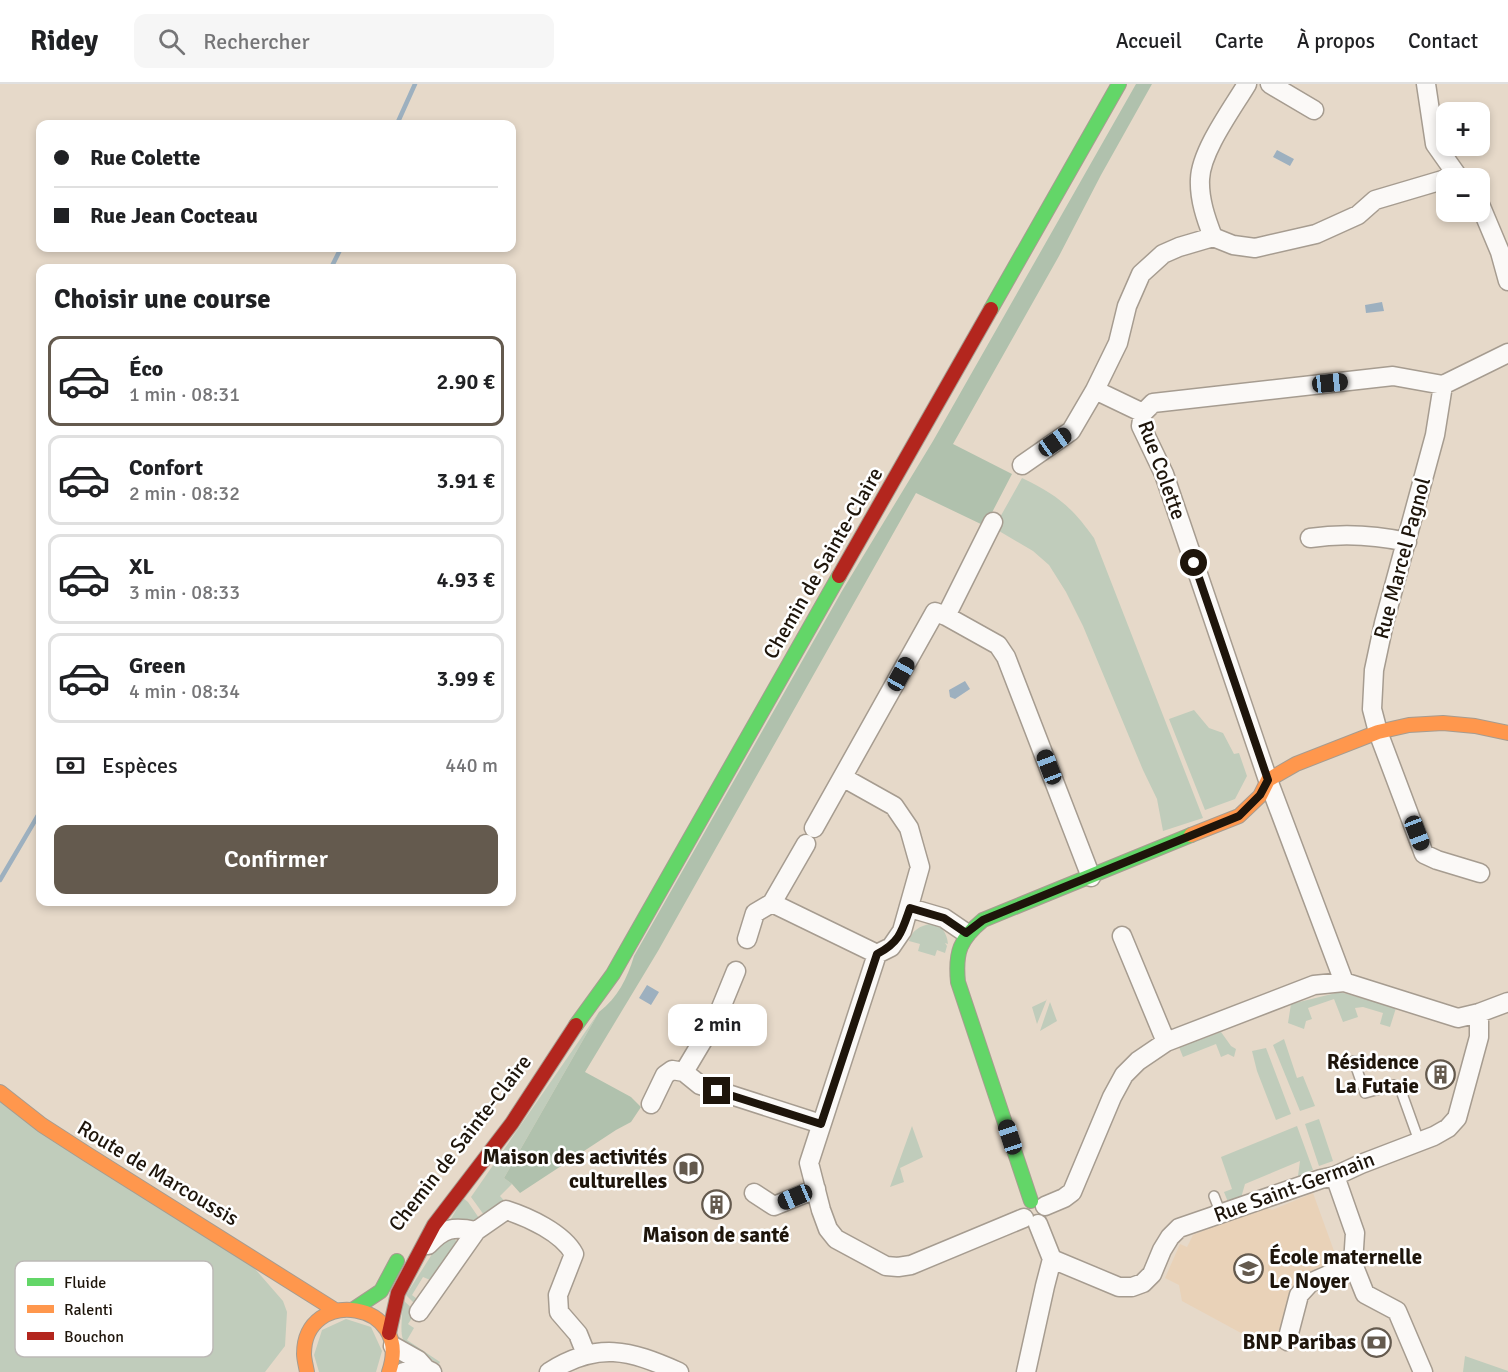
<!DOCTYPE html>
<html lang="fr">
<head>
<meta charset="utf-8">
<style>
  :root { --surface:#fff; --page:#f6f6f6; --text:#202124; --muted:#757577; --line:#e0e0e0; --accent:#645a4e }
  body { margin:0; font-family:Signika,sans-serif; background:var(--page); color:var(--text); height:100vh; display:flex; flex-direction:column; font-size:22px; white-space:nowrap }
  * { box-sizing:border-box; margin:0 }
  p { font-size:20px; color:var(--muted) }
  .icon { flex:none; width:33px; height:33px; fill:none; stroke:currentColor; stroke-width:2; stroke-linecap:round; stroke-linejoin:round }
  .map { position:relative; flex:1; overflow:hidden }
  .sheet { position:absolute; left:36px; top:180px; width:480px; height:642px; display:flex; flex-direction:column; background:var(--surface); border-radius:12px; box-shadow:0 3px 9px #0003 }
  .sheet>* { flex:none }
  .top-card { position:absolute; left:36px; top:36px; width:480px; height:132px; border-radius:12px; box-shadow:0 3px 9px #0003; display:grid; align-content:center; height:132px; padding:0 18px; background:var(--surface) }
  .fabs { position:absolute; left:1436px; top:18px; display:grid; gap:12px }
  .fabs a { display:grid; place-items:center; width:54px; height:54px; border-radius:12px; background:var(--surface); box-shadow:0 3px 9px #0003; font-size:30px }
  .end { position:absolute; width:27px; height:27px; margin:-14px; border:8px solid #1e150b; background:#fff; box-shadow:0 0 0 3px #fff }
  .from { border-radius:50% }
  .bubble { position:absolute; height:42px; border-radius:12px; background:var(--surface); box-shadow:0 3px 9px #0003; font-size:20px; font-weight:600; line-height:42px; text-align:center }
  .car { position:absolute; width:18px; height:36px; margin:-18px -9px; border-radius:8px; box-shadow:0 0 4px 2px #0007; background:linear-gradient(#222 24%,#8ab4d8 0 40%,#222 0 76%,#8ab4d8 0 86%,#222 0) }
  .top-card b { display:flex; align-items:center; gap:21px; height:57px; font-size:22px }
  .top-card b+b { border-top:2px solid var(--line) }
  .top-card i { width:15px; height:15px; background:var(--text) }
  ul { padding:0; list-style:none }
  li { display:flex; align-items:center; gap:18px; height:90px; margin:0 12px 9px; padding:0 6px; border:3px solid var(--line); border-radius:12px }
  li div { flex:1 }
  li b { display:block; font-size:22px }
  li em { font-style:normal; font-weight:600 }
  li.current { border-color:var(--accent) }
  li>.icon { width:54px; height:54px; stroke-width:1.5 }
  h2 { padding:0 18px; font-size:27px; line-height:72px }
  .pay { display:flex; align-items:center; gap:15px; height:66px; padding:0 18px; font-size:22px }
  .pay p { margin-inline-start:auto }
  .primary-button { display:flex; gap:12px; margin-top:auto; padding:12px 18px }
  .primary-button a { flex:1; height:69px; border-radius:12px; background:var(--accent); color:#fff; font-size:24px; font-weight:600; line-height:69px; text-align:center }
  header { display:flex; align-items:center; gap:36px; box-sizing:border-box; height:84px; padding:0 30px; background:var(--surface); border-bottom:2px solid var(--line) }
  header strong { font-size:28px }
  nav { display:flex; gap:33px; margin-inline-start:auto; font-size:21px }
  .search { width:420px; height:54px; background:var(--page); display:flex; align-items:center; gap:15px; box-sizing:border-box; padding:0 21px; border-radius:12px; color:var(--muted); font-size:22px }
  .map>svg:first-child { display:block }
</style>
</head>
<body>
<header>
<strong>Ridey</strong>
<div class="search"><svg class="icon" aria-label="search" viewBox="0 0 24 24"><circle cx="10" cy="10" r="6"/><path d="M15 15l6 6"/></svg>Rechercher</div>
<nav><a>Accueil</a><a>Carte</a><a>À propos</a><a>Contact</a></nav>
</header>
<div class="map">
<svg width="1508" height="1288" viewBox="0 0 1508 1288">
  <rect width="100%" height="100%" fill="#e6d9c9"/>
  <!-- built -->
  <path fill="#e9d2b8" d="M1313,1109L1338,1178L1297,1195L1276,1261L1241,1249L1182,1217L1179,1201L1165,1194L1180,1160L1187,1163L1193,1151L1235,1133L1266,1124L1272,1126Z"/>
  <!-- green -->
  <path fill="#c0ccbb" d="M1022,394C1056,410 1072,423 1094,454L1203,734L1163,747L1157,715L1143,686L1083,542L1066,508L1049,481L1033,467L994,444Z
    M1194,626L1209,644L1223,649L1234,670L1239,669L1247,692L1235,715L1205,726L1169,635Z
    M930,840C942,841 947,849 948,860L945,859L947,862L945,869L937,866L935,872L918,867L920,860L909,857C912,846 920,842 930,840Z
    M1340,908L1396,924L1390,943L1380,940L1383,929L1363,923L1355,924L1358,933L1343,938L1334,915L1308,924L1312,935L1306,937L1304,945L1288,939L1291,920Z
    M1047,916V915L1037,940L1032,923Z
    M1050,918L1057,937L1040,947Z
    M599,928L504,1094L512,1100L500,1112L507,1120L500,1125L494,1123L484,1131L471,1113Z
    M1221,948L1231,962L1236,965L1234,973L1228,970L1221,973L1216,960L1183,973L1179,963Z
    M1284,955L1297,994L1303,992L1315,1022L1300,1027L1273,961Z
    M1266,964L1291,1030L1276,1036L1257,987L1252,967Z
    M0,1017L249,1178L283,1217L287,1228L285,1262L265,1288H0Z
    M1319,1035L1333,1077L1319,1082L1305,1040Z
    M912,1042L923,1073L900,1084L904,1098L890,1103Z
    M1297,1042L1313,1086L1298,1092L1300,1077L1245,1100L1241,1114L1228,1118L1224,1108L1232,1105L1221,1073Z
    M463,1114L468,1118L481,1137L447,1142Z
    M454,1154L458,1160L435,1198L423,1193L412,1211L421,1218L418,1223L406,1211L441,1156Z
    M403,1216L416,1228L408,1240L414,1244L407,1256L440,1278L439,1280C397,1256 400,1266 403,1216Z
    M346,1235L371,1243L382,1267L376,1288H319L314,1271L322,1246Z
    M1465,1272L1508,1287V1288H1463Z"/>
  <!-- forest -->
  <path fill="#b0c1ad" d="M1136,0H1152L1101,91L1059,172L953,360L1012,390L985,442L916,409L658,867L585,988L631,1013L641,1023L631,1038L616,1046L520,1109L512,1100L504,1094L599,928C618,913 627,895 634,872L842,507L933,357Z"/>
  <!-- water -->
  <path fill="#9db0bf" d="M1277,66L1294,75L1290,82L1273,73Z
    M1382,218L1384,227L1366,229L1365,221Z
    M965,597L970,605L955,615L950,613L949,606Z
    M647,901L659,908L651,921L639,914Z"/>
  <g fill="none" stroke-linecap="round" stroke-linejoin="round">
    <!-- stream -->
    <path stroke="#9db0bf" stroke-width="4.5" d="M397,40L415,0
      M331,184L341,164
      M0,796L40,728"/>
    <defs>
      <path id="lane" d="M1354,977L1365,1009L1394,1001L1400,1004L1419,1057
        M1214,1112L1221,1130"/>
      <path id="street" d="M1270,0L1314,26
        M1426,0L1435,60L1459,94
        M1479,118L1500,168L1508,197
        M1213,153L1233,161L1255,164L1316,150L1358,131L1375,116L1446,95
        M1213,153C1206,135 1199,115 1200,95C1201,67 1232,25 1247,0
        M1443,301L1435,351L1384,539L1374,586L1372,625L1378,648L1424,770L1437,776L1480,789
        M1095,306L1143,329L1141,342L1164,390L1268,696L1344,898
        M1143,329L1153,319L1393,292L1443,301L1508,269
        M1022,381L1071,347L1095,306L1118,259L1127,222L1141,190L1163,170L1179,163L1213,153
        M1310,454C1343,449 1375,451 1407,458
        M946,532L993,438
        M844,694L894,722L909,744L920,783L902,847L891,863L877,870
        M814,744L935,528L946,532L998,561L1006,573L1091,793
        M772,819L877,870
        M910,824L944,834L966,849
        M1122,852L1166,958
        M747,855L755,829L772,819L806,760
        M877,870L809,1079L821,1126L828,1145L836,1155L886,1182L898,1183L911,1181L1024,1134
        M684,988L700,1001L821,1040
        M684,988L718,931L736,887
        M651,1020L665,991L672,986L684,988
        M1335,1092L1355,1149L1353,1180L1365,1210L1397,1227L1423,1288
        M754,1109L774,1122L816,1105
        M1045,1122L1064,1114L1072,1108L1112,1013L1124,991L1138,977L1166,958L1314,901L1344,898L1458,934L1479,929L1508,918
        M428,1161C444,1144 453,1142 476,1147
        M1052,1175L1119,1203H1132L1143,1199L1152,1190L1162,1166L1170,1153L1179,1144L1321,1095L1335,1092L1361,1080L1434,1052L1448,1044L1457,1034L1479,953V929
        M419,1228L476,1147L506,1126C528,1133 563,1149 574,1170L558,1211L559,1228L578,1250L586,1270
        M1287,1257L1299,1211L1310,1199L1353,1180
        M393,1262L418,1276L426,1285L432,1288
        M404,1288L426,1285
        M549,1288C598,1257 629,1266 679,1288
        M1026,1288L1045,1202L1052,1175L1038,1140"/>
      <path id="fast" d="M991,225L1119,0
        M576,941L613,890L839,492
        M1031,1117L958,898C955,868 960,855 983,836L1191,751
        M354,1225L381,1207L397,1177"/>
      <path id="slow" d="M1191,751L1239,732L1260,712L1268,696L1296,680L1378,648L1409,641L1443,639L1475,642L1508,649
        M0,1008L42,1041L87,1070L335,1226
        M307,1288C306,1282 304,1275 304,1270C304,1202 414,1216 389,1288"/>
      <path id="jam" d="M839,492L991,225
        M389,1249L398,1209L434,1141L512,1039L576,941"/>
    </defs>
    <!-- lane casing -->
    <use href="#lane" stroke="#a69c90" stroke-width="12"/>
    <!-- street casing -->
    <use href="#street" stroke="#a69c90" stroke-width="21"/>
    <!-- fast casing -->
    <use href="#fast" stroke="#a69c90" stroke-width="16"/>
    <!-- slow casing -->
    <use href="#slow" stroke="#a69c90" stroke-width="16"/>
    <!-- jam casing -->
    <use href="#jam" stroke="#a69c90" stroke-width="16"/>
    <!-- lane -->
    <use href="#lane" stroke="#fbf9f7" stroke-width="9"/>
    <!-- street -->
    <use href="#street" stroke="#fbf9f7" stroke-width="18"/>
    <!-- fast -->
    <use href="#fast" stroke="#63d668" stroke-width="14"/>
    <!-- slow -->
    <use href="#slow" stroke="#ff974d" stroke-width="14"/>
    <!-- jam -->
    <use href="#jam" stroke="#b3261e" stroke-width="14"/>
  </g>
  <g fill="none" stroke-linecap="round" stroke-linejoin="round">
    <!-- route -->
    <path stroke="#1e150b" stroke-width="8" d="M717,1007L821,1040L877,870C900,858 902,847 910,824L944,834L966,849L983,836L1239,732L1260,711L1268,696L1194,479"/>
  </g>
  <!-- icons -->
  <defs>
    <symbol id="building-ring" viewBox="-11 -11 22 22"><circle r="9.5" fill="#fff" stroke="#645a4e" stroke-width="1.5"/><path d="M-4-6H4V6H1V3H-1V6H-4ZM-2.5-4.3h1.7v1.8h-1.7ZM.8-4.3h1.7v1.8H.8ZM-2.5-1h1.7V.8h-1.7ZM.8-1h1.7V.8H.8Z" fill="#645a4e"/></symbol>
    <symbol id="library-ring" viewBox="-11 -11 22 22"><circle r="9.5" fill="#fff" stroke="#645a4e" stroke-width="1.5"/><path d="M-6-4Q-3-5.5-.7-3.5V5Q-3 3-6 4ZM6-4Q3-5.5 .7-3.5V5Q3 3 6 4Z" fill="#645a4e"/></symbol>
    <symbol id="school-ring" viewBox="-11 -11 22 22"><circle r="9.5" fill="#fff" stroke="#645a4e" stroke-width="1.5"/><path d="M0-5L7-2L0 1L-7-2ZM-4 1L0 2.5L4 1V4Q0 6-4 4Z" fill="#645a4e"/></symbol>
    <symbol id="bank-ring" viewBox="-11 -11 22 22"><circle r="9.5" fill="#fff" stroke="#645a4e" stroke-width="1.5"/><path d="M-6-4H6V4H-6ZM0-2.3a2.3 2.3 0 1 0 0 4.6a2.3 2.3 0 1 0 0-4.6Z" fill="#645a4e"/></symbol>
  </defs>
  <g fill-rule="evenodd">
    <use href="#building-ring" x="1424" y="974" width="33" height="33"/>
    <use href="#library-ring" x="672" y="1068" width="33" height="33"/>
    <use href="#building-ring" x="700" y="1104" width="33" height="33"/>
    <use href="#school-ring" x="1232" y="1168" width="33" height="33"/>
    <use href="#bank-ring" x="1360" y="1242" width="33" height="33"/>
  </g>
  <g text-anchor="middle" stroke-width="5" stroke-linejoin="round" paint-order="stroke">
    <!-- street labels -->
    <g font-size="21" fill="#1e150b" stroke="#fff">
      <text transform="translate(1162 386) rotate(70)" y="7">Rue Colette</text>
      <text transform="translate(1402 474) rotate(-75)" y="7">Rue Marcel Pagnol</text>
      <text transform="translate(823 479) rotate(-60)" y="7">Chemin de Sainte-Claire</text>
      <text transform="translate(460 1059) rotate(-52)" y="7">Chemin de Sainte-Claire</text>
      <text transform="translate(158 1089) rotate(31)" y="7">Route de Marcoussis</text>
      <text transform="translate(1294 1103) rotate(-20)" y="7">Rue Saint-Germain</text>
    </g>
    <!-- poi labels -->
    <g font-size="21" font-weight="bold" fill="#1e150b" stroke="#fff" text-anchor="end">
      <text x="1419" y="985">Résidence<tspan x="1419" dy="24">La Futaie</tspan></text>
      <text x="667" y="1080">Maison des activités<tspan x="667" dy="24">culturelles</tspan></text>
      <text x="716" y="1158" text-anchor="middle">Maison de santé</text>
      <text x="1269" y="1180" text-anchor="start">École maternelle<tspan x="1269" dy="24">Le Noyer</tspan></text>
      <text x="1356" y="1265">BNP Paribas</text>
    </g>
  </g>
  <!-- legend -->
  <rect x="15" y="1177" width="198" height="96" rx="9" fill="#fff" stroke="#bcb9b6" stroke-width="1.5"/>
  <rect x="27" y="1194" width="27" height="8" fill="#63d668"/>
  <rect x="27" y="1221" width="27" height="8" fill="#ff974d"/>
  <rect x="27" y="1248" width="27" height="8" fill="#b3261e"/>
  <g font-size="16" fill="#1e150b">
    <text x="64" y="1204">Fluide</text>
    <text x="64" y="1231">Ralenti</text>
    <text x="64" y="1258">Bouchon</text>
  </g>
</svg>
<div class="fabs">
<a>+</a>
<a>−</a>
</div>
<i class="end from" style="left:1194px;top:479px"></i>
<i class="end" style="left:717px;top:1007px"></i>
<div class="bubble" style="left:668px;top:920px;width:99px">2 min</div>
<i class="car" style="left:1330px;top:299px;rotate:84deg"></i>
<i class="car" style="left:1055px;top:358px;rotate:55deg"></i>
<i class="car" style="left:901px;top:590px;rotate:29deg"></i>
<i class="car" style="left:1049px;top:683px;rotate:339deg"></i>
<i class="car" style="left:1417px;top:749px;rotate:159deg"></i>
<i class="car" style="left:1010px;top:1053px;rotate:342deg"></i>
<i class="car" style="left:795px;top:1113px;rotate:247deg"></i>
<div class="top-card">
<b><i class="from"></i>Rue Colette</b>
<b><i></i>Rue Jean Cocteau</b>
</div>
<section class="sheet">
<h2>Choisir une course</h2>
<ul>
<li class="current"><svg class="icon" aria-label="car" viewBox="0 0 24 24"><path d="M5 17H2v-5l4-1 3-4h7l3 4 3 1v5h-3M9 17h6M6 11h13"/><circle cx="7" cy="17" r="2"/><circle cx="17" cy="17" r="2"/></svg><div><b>Éco</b><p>1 min · 08:31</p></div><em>2.90 €</em></li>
<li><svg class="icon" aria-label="car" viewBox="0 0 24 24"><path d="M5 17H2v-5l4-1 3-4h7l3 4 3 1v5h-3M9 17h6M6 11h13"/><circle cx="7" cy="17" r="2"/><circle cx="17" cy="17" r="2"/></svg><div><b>Confort</b><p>2 min · 08:32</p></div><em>3.91 €</em></li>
<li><svg class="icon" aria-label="car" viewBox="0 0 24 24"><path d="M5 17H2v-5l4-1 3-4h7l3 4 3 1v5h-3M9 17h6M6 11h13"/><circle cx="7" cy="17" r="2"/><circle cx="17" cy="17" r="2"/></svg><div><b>XL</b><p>3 min · 08:33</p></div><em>4.93 €</em></li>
<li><svg class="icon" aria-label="car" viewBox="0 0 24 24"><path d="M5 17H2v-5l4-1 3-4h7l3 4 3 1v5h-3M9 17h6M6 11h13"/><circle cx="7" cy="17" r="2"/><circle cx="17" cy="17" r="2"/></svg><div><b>Green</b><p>4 min · 08:34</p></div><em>3.99 €</em></li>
</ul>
<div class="pay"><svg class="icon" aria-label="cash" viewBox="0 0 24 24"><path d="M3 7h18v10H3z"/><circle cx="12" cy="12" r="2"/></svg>Espèces<p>440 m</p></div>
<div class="primary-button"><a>Confirmer</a></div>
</section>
</div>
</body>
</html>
